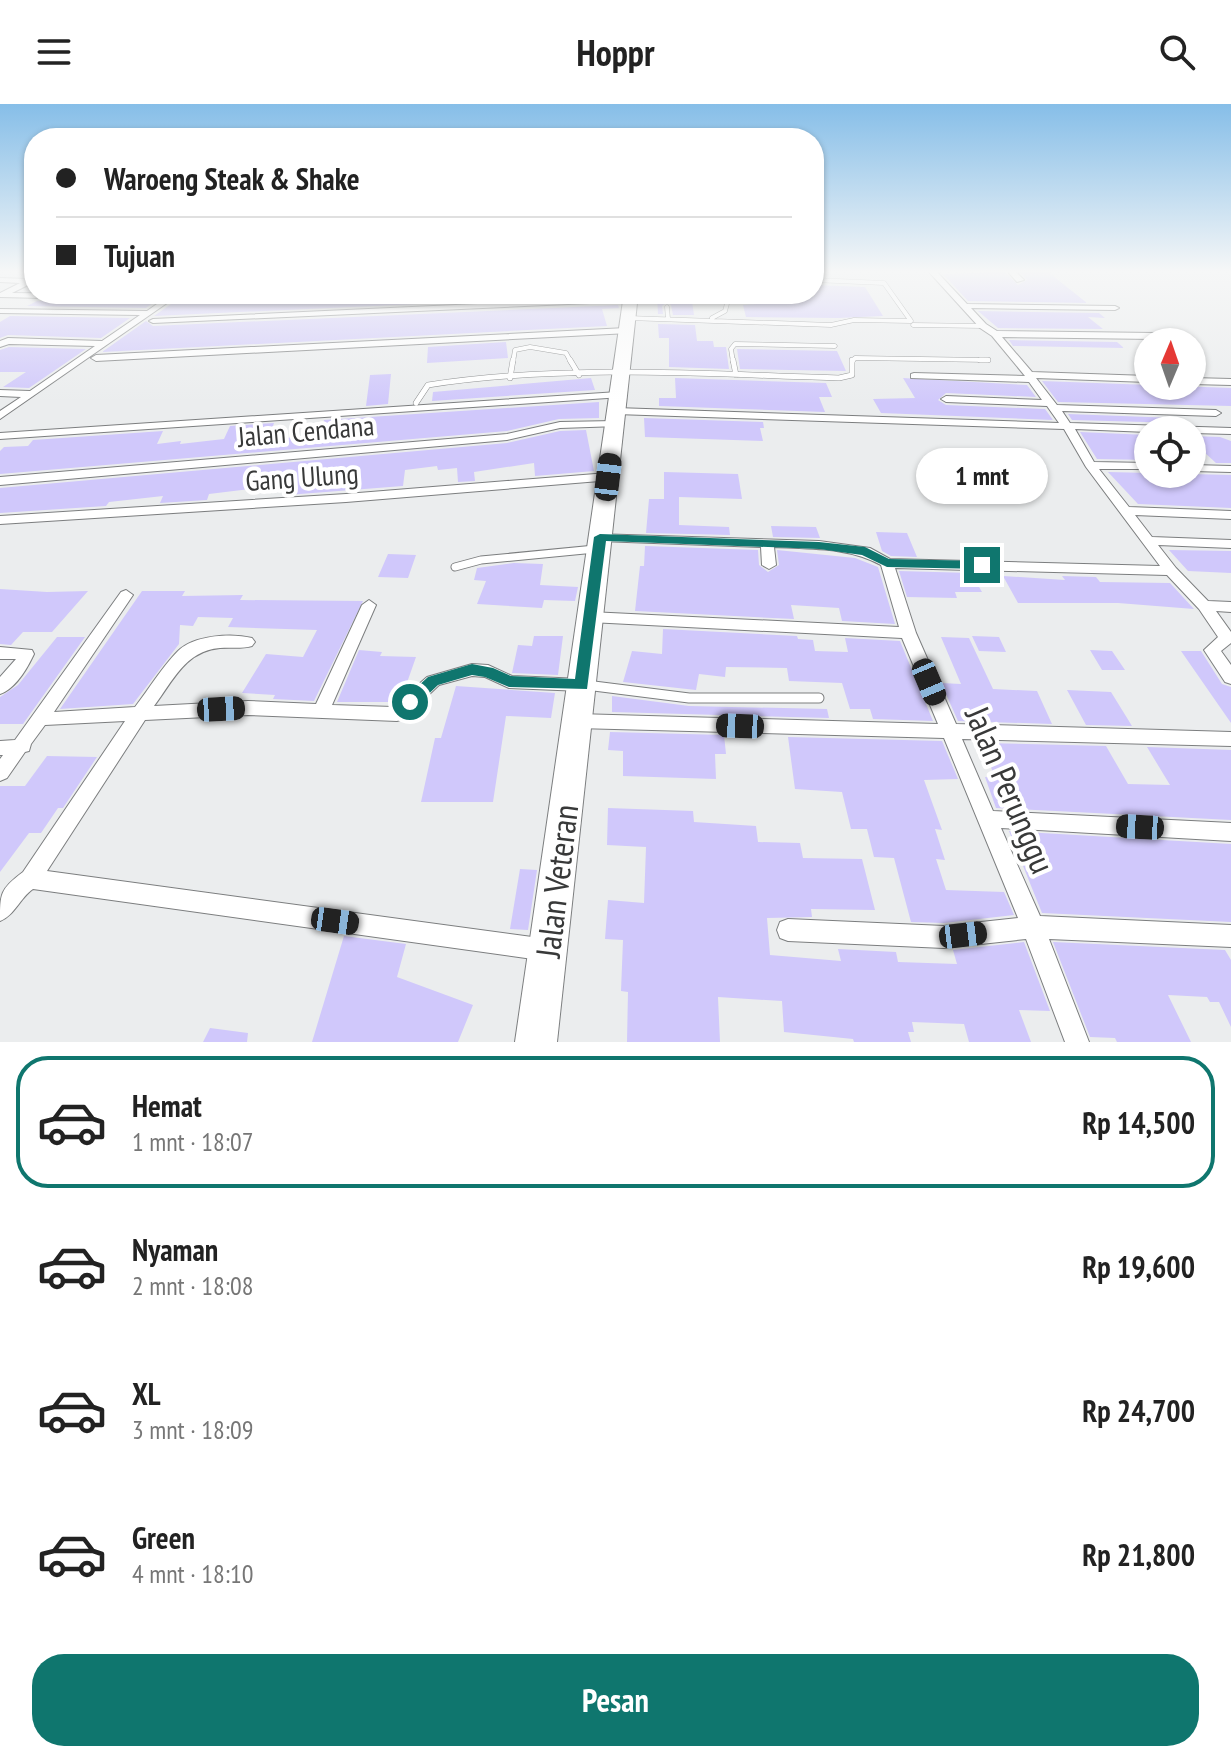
<!DOCTYPE html>
<html lang="id">
<head>
<meta charset="utf-8">
<style>
  :root { --surface:#fff; --page:#f2f2f2; --text:#222; --muted:#767676; --line:#e0e0e0; --accent:#0f766e }
  body { margin:0; font-family:"PT Sans Narrow",sans-serif; background:var(--page); color:var(--text); height:100vh; display:flex; flex-direction:column; font-size:30px; white-space:nowrap }
  * { box-sizing:border-box; margin:0 }
  p { font-size:26px; color:var(--muted) }
  .icon { flex:none; width:44px; height:44px; fill:none; stroke:currentColor; stroke-width:2; stroke-linecap:round; stroke-linejoin:round }
  .map { position:relative; height:938px; overflow:hidden }
  .panel { display:flex; flex-direction:column; background:var(--surface); flex:1 }
  .panel>* { flex:none }
  .guide { position:absolute; left:24px; top:24px; width:800px; height:176px; border-radius:32px; box-shadow:0 2px 6px #0004; display:grid; align-content:center; height:176px; padding:0 32px; background:var(--surface) }
  .needle { width:52px; rotate:2deg }
  .controls { position:absolute; left:1134px; top:224px; display:grid; gap:16px }
  .controls a { display:grid; place-items:center; width:72px; height:72px; border-radius:50%; background:var(--surface); box-shadow:0 2px 6px #0004; font-size:40px }
  .end { position:absolute; width:36px; height:36px; margin:-18px; border:10px solid #0f766e; background:#fff; box-shadow:0 0 0 4px #fff }
  .from { border-radius:50% }
  .bubble { position:absolute; height:56px; border-radius:28px; background:var(--surface); box-shadow:0 2px 6px #0004; font-size:26px; font-weight:800; line-height:56px; text-align:center }
  .car { position:absolute; width:24px; height:48px; margin:-24px -12px; border-radius:10px; box-shadow:0 0 6px 2px #0007; background:linear-gradient(#222 24%,#8ab4d8 0 40%,#222 0 76%,#8ab4d8 0 86%,#222 0) }
  .guide b { display:flex; align-items:center; gap:28px; height:76px; font-size:30px }
  .guide b+b { border-top:2px solid var(--line) }
  .guide i { width:20px; height:20px; background:var(--text) }
  ul { padding:14px 0 0; list-style:none }
  li { display:flex; align-items:center; gap:24px; height:132px; margin:0 16px 12px; padding:0 16px; border:4px solid transparent; border-radius:32px }
  li div { flex:1 }
  li b { display:block; font-size:30px }
  li em { font-style:normal; font-weight:800 }
  li.on { border-color:var(--accent) }
  li>.icon { width:72px; height:72px; stroke-width:1.5 }
  .primary-button { display:flex; gap:16px; margin-top:auto; padding:16px 32px }
  .primary-button a { flex:1; height:92px; border-radius:32px; background:var(--accent); color:#fff; font-size:32px; font-weight:800; line-height:92px; text-align:center }
  header { display:flex; justify-content:space-between; align-items:center; height:104px; padding:0 32px; background:var(--surface); font-size:36px; font-weight:800 }
  .map>svg:first-child { display:block }
</style>
</head>
<body>
<header><svg class="icon" aria-label="menu" viewBox="0 0 24 24"><path d="M4 6h16M4 12h16M4 18h16"/></svg>Hoppr<svg class="icon" aria-label="search" viewBox="0 0 24 24"><circle cx="10" cy="10" r="6"/><path d="M15 15l6 6"/></svg></header>
<div class="map">
<svg width="1231" height="938" viewBox="0 0 1231 938">
  <rect width="100%" height="100%" fill="#ebedee"/>
  <!-- building -->
  <path fill="#d0c8fb" d="M1005,168L1018,181L1027,176L1020,168H1048L1087,199L968,197L943,170Z
    M814,181L865,183L883,212L838,214L746,213L743,201L803,197L801,192L814,193Z
    M105,190L161,193L146,204L27,202L37,197L86,198Z
    M216,190H273L269,197L345,194L347,190L614,191L154,212L181,193Z
    M657,190H691L694,211H673L671,201L667,198L662,202L663,210H658Z
    M618,201L619,204L602,205L607,222L102,248L146,217L153,222Z
    M978,207L1099,209L1105,214L1088,213L1103,225L998,224Z
    M10,212L130,214L101,234L8,231L0,234V218Z
    M658,220L695,221L697,237H713L714,243H726L729,265L669,263V234H659Z
    M1009,236L1117,238L1124,244L1013,242Z
    M506,238L508,254L427,259L428,243Z
    M9,243L86,245L29,284L3,283L26,268H0V246Z
    M737,245L837,247L846,267L740,265Z
    M391,270L388,300L366,302L370,271Z
    M591,274L595,286L432,297L433,288Z
    M675,274L826,279L832,293H819L825,308L659,302V294H676Z
    M903,274L1027,281L1036,293L946,289L938,296L946,301L1045,305L1053,316L881,309L873,295L915,294Z
    M1042,277L1231,284V302L1058,298Z
    M599,298V314L559,315L507,327L0,370V347L4,343L28,342L33,336L163,327L157,340L181,337L180,340L224,335L230,322L274,319L268,336L321,330L324,316Z
    M1068,310L1175,314L1182,319L1072,316Z
    M644,314L763,318L764,324H760L763,337L645,333Z
    M586,326L594,367L535,372L534,359L474,368L475,377L458,378L457,364L438,366L437,362L405,366L403,382L287,391L289,384L257,387L258,384L209,390L207,396L160,399L163,392L109,398L106,402L0,409V384L507,339L560,327Z
    M1080,328L1148,331V356L1097,355Z
    M1192,332L1220,333L1231,337V359H1216L1192,337Z
    M664,368L738,370L742,395L679,393V421L729,423L730,431L646,429L649,395H664Z
    M1108,368L1231,371V404L1138,400Z
    M771,422L816,423L820,434L773,433Z
    M876,428L907,429L917,453L891,452L882,447Z
    M645,442L758,446L759,461L768,468L779,461L777,446L855,454L878,463L895,520L842,517L839,504L791,501L794,515L635,507L640,462H644Z
    M1169,446L1231,447V469L1188,467Z
    M388,450L416,451L408,474L378,473Z
    M514,459L543,460L540,481L578,483L575,497L544,496L542,504L477,500L486,477L474,476L477,464Z
    M899,467L971,469L982,488H955L957,494L907,493Z
    M1003,472L1065,476L1062,472L1096,473L1100,478L1170,479L1194,505L1118,499H1018Z
    M0,485L47,488L88,487L52,528H23L11,541L0,540Z
    M142,487H185L182,492L243,491L240,496L363,497L314,597L273,595L275,591L242,589L266,550L303,553L317,526L228,523L233,514L198,513L193,522L180,521L179,540L133,600L60,605Z
    M663,525L797,532L798,535L813,536L815,547L848,548L845,534L900,537L933,617L873,615L870,605H850L842,579L789,577L787,564L726,563L725,573L699,570L696,586L623,578L632,547L662,550Z
    M534,532H563L558,571L512,569L518,541L532,542Z
    M972,532L999,533L1006,548L979,547Z
    M57,533H85L23,620H0V593L18,581Z
    M941,533L969,534L993,585L1037,587L1052,620L958,617L941,579L961,580Z
    M359,546L382,548L380,552L416,553L403,590L394,598H337Z
    M1090,546L1112,547L1125,566H1102Z
    M1181,547H1201L1222,580L1231,583V619Z
    M456,582L555,589L551,614L506,612L493,698H421L435,634H441Z
    M1067,586L1111,588L1132,622L1086,621Z
    M612,592L689,602L827,605L829,614L612,608Z
    M610,628L724,631L726,650H715L716,675L623,672V647L608,646Z
    M788,633L942,637L958,675L924,676L942,726L935,725L945,756L936,755L946,786L1004,788L1014,811L944,819L911,818L894,754L874,753L867,725H851L842,688L795,685Z
    M982,639L1106,642L1128,680L1170,681L1147,643L1231,646V716L996,704L985,673L995,674Z
    M47,652L97,653L63,704H58L41,729H29L0,768V682H25Z
    M608,704L693,707L694,718L756,722L758,738L800,739L803,754L862,755L875,806L811,805L812,813L767,814L770,851L841,857L838,845L896,848L898,858L957,860L953,846L1024,838L1050,907L1019,906L1031,938H969L964,920L912,918L914,928H908L911,938H854L853,935L784,928L782,897L718,893L720,938H627L628,888L621,887L623,836L605,835L608,796L644,799L646,743L607,741Z
    M1009,727L1231,740V818L1042,809Z
    M520,765L537,766L528,826L510,825Z
    M344,832L406,840L397,873L473,901L458,938H312Z
    M1053,838L1225,846L1231,856V923L1219,898H1210L1207,893L1168,891L1191,938H1117L1115,934L1090,933Z
    M210,924L248,929L247,938H203Z"/>
  <g fill="none" stroke-linecap="round" stroke-linejoin="round">
    <defs>
      <path id="lane-far3" d="M667,203L668,215
        M628,214L831,221L854,216L911,217L884,179L814,176
        M712,214L725,207L728,196L789,195L793,190
        M913,221L983,222
        M513,258L515,246L530,243L566,249L571,258
        M733,258L731,245L735,240L835,242
        M852,258L855,254L988,256"/>
      <path id="lane-far2" d="M570,256L579,271
        M733,256L736,271
        M980,256H988
        M510,274L513,256
        M416,299L428,281C563,260 703,270 839,274L852,271V256"/>
      <path id="lane-far1" d="M455,463L481,456L595,445"/>
      <path id="lane" d="M586,581L689,594H819"/>
      <path id="street" d="M929,168H937L967,200L1115,202L1119,204L1115,206L971,204L986,220L997,227L1155,229L1159,232L1155,235L1002,233L1032,268L1148,272V278L1036,274L1057,301L1216,306L1221,309L1216,312L1062,307L1070,319L1231,324V330L1192,329V326H1148V328L1075,325L1094,358L1148,359V365H1099L1129,403L1231,407V415L1135,411L1152,433L1231,436V444L1158,441L1176,464L1208,497L1231,498V508L1216,507L1231,528V539L1221,547L1231,561V580L1225,578L1204,546L1218,533L1199,505L1167,471L895,464L916,529L956,620L1231,628V642L962,635L993,707L1231,719V737L1001,724L1040,812L1231,821V843L1049,835L1089,938H1065L1026,835L944,844L788,837L780,834L777,826L780,818L788,815L944,822L1018,814L944,634L577,624L571,622L568,617L571,612L577,610L938,620L902,534L590,518L583,513L590,508L899,523L881,461C848,443 811,445 774,443L776,461L769,465L762,461L761,443L600,437L593,433L595,430L819,437L870,444L890,455L1160,462L1086,363L1064,325L616,310L611,307L616,304L1059,319L1047,302L946,298L941,295L946,292L1042,296L1029,278L911,274V270L914,269L1025,272L992,232L980,224Z
        M1008,168H1016L1024,176L1017,178Z
        M34,173V178L12,189L102,190L85,195L0,193V189L20,179L0,178V174L28,175Z
        M171,190H180L0,315V307L21,293L0,292V286L30,287L95,242L9,240L0,243V237L8,234L102,237L140,211L0,209V205L147,207Z
        M631,193H634V197L153,219L149,217L153,215Z
        M626,224L629,225V229L96,257L91,254L96,251Z
        M1192,274L1231,275V281L1192,280Z
        M618,288L623,291L622,293L0,335V329Z
        M615,317L620,320L619,322L560,324L507,336L0,381V373L507,330L560,318Z
        M1192,361L1231,362V368L1192,367Z
        M608,369L614,373L612,376L346,398L0,420V412L346,390Z
        M126,486L133,491L54,608L135,603C149,585 162,563 178,547C194,531 232,529 252,534L255,538L252,542C242,545 231,543 220,544C185,547 173,577 154,602L248,597L316,600L362,501L369,496L376,501L332,601L393,603L427,573L472,560L488,561L512,572L582,575L588,577L590,581L588,585L582,587L509,584L485,573L472,572L439,581L403,615L397,617L248,611L145,616L47,767L547,835L555,838L558,846L555,854L547,857L33,785C20,794 14,812 0,817C0,790 0,785 23,768L125,617L45,621L31,640L29,647L25,648L7,674L0,677V655L3,651H0V637L15,636L121,488Z
        M0,543L32,546L34,550C27,565 15,585 0,590V573L16,555H0Z"/>
      <path id="primary" d="M624,190H638L557,938H515Z"/>
    </defs>
    <!-- lane-far3 casing -->
    <use href="#lane-far3" stroke="#7c7e7f" stroke-width="5"/>
    <!-- lane-far2 casing -->
    <use href="#lane-far2" stroke="#7c7e7f" stroke-width="6"/>
    <!-- lane-far1 casing -->
    <use href="#lane-far1" stroke="#7c7e7f" stroke-width="9"/>
    <!-- lane casing -->
    <use href="#lane" stroke="#7c7e7f" stroke-width="11"/>
    <!-- street casing -->
    <use href="#street" stroke="#7c7e7f" stroke-width="2"/>
    <!-- primary casing -->
    <use href="#primary" stroke="#7c7e7f" stroke-width="2"/>
    <!-- lane-far3 -->
    <use href="#lane-far3" stroke="#fff" stroke-width="4"/>
    <!-- lane-far2 -->
    <use href="#lane-far2" stroke="#fff" stroke-width="5"/>
    <!-- lane-far1 -->
    <use href="#lane-far1" stroke="#fff" stroke-width="7"/>
    <!-- lane -->
    <use href="#lane" stroke="#fff" stroke-width="9"/>
    <!-- street -->
    <use href="#street" fill="#fff" fill-rule="evenodd"/>
    <!-- primary -->
    <use href="#primary" fill="#fff" fill-rule="evenodd"/>
  </g>
  <!-- sky -->
  <linearGradient id="sky" x2="0" y2="1"><stop stop-color="#86bee8"/><stop offset="0.56" stop-color="#f6f7f7"/><stop offset="1" stop-color="#f6f7f7" stop-opacity="0"/></linearGradient>
  <rect width="1231" height="299" fill="url(#sky)"/>
  <!-- route -->
  <path fill="#0f766e" d="M600,430L819,438L865,443L889,455L982,457L988,461L982,465L887,463L862,451L819,445L606,437L587,585L509,583L485,573L472,571L438,581L416,602H405V594L428,573L472,560L493,564L511,572L575,575L594,433Z"/>
  <g text-anchor="middle" stroke-width="8" stroke-linejoin="round" paint-order="stroke">
    <!-- street labels -->
    <g font-size="28" fill="#383939" stroke="#fff">
      <text transform="translate(306 327) rotate(-5)" y="10">Jalan Cendana</text>
      <text transform="translate(302 373) rotate(-4)" y="10">Gang Ulung</text>
    </g>
    <!-- near-street labels -->
    <g font-size="34" fill="#383939" stroke="#fff">
      <text transform="translate(1010 686) rotate(67)" y="12">Jalan Perunggu</text>
      <text transform="translate(557 777) rotate(-83)" y="12">Jalan Veteran</text>
    </g>
  </g>
</svg>
<div class="controls">
<a><svg class="needle" viewBox="-14 -14 28 28"><path d="M0-13l5 13h-10z" fill="#e53935"/><path d="M0 13l5-13h-10z" fill="#767676"/></svg></a>
<a><svg class="icon" aria-label="locate" viewBox="0 0 24 24"><circle cx="12" cy="12" r="6"/><path d="M12 2v4M12 18v4M2 12h4M18 12h4"/></svg></a>
</div>
<i class="end from" style="left:410px;top:598px"></i>
<i class="end" style="left:982px;top:461px"></i>
<div class="bubble" style="left:916px;top:344px;width:132px">1 mnt</div>
<i class="car" style="left:608px;top:373px;rotate:7deg"></i>
<i class="car" style="left:929px;top:578px;rotate:157deg"></i>
<i class="car" style="left:221px;top:605px;rotate:87deg"></i>
<i class="car" style="left:740px;top:622px;rotate:272deg"></i>
<i class="car" style="left:1140px;top:723px;rotate:273deg"></i>
<i class="car" style="left:335px;top:817px;rotate:98deg"></i>
<i class="car" style="left:963px;top:831px;rotate:83deg"></i>
<div class="guide">
<b><i class="from"></i>Waroeng Steak &amp; Shake</b>
<b><i></i>Tujuan</b>
</div>
</div>
<section class="panel">
<ul>
<li class="on"><svg class="icon" aria-label="car" viewBox="0 0 24 24"><path d="M5 17H2v-5l4-1 3-4h7l3 4 3 1v5h-3M9 17h6M6 11h13"/><circle cx="7" cy="17" r="2"/><circle cx="17" cy="17" r="2"/></svg><div><b>Hemat</b><p>1 mnt · 18:07</p></div><em>Rp 14,500</em></li>
<li><svg class="icon" aria-label="car" viewBox="0 0 24 24"><path d="M5 17H2v-5l4-1 3-4h7l3 4 3 1v5h-3M9 17h6M6 11h13"/><circle cx="7" cy="17" r="2"/><circle cx="17" cy="17" r="2"/></svg><div><b>Nyaman</b><p>2 mnt · 18:08</p></div><em>Rp 19,600</em></li>
<li><svg class="icon" aria-label="car" viewBox="0 0 24 24"><path d="M5 17H2v-5l4-1 3-4h7l3 4 3 1v5h-3M9 17h6M6 11h13"/><circle cx="7" cy="17" r="2"/><circle cx="17" cy="17" r="2"/></svg><div><b>XL</b><p>3 mnt · 18:09</p></div><em>Rp 24,700</em></li>
<li><svg class="icon" aria-label="car" viewBox="0 0 24 24"><path d="M5 17H2v-5l4-1 3-4h7l3 4 3 1v5h-3M9 17h6M6 11h13"/><circle cx="7" cy="17" r="2"/><circle cx="17" cy="17" r="2"/></svg><div><b>Green</b><p>4 mnt · 18:10</p></div><em>Rp 21,800</em></li>
</ul>
<div class="primary-button"><a>Pesan</a></div>
</section>
</body>
</html>
